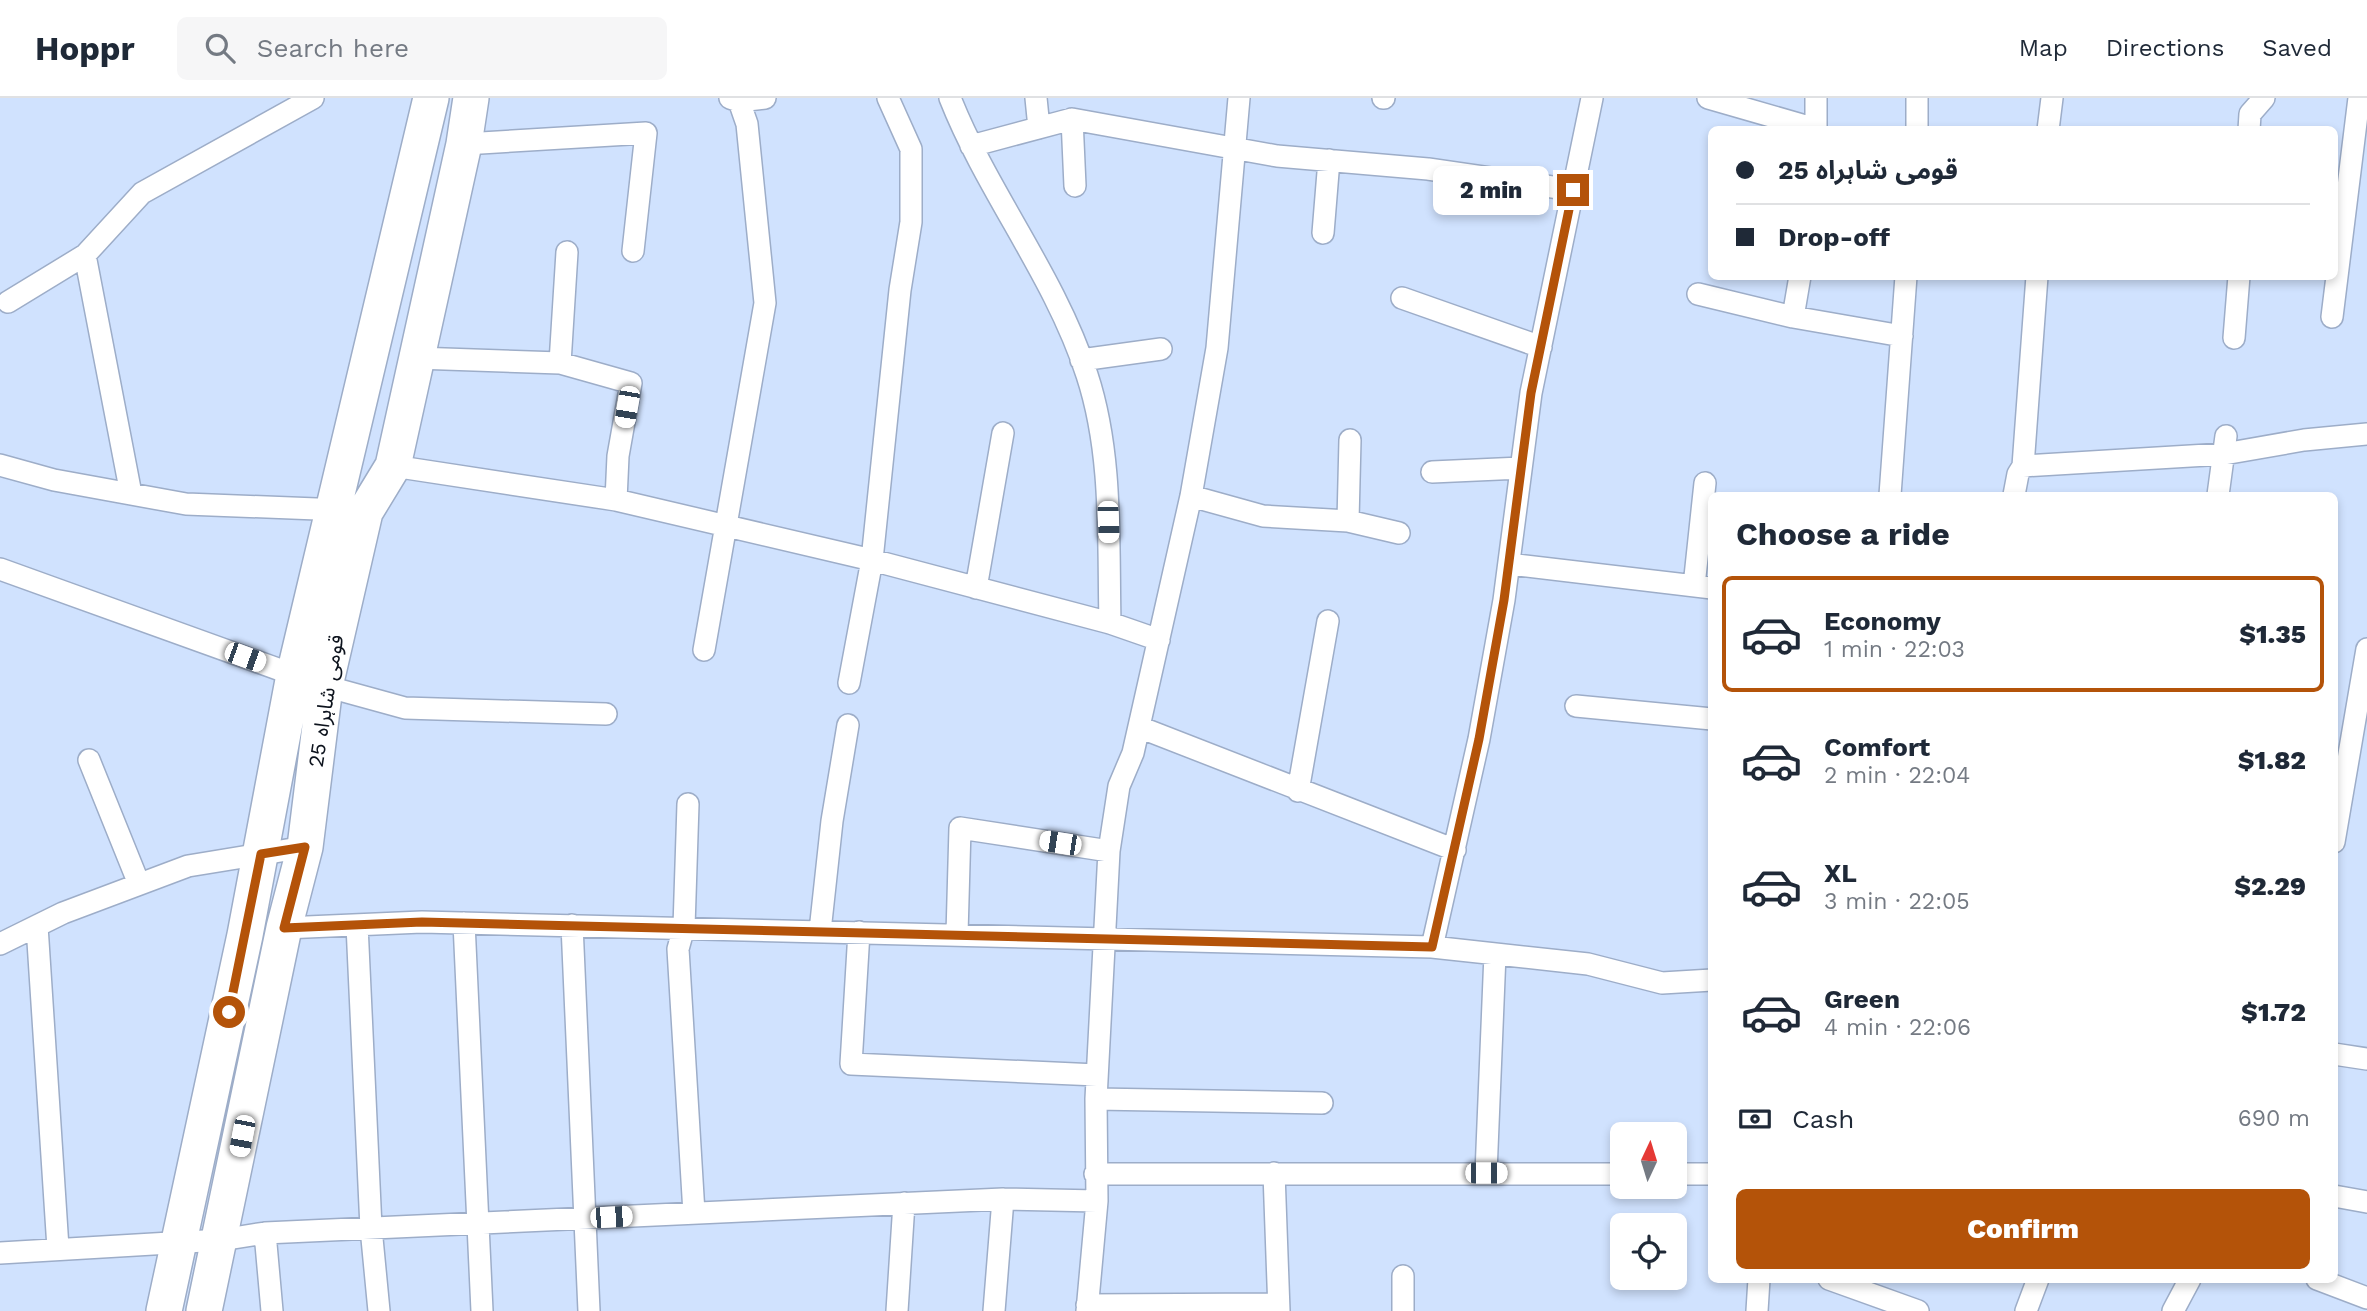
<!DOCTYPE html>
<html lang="en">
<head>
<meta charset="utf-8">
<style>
  :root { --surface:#fff; --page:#f6f6f7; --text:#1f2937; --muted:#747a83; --line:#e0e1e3; --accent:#b45309 }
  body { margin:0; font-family:"Work Sans","Noto Sans Arabic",sans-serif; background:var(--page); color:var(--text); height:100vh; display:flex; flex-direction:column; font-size:26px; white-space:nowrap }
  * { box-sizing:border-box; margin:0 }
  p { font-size:23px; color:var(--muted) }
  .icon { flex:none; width:38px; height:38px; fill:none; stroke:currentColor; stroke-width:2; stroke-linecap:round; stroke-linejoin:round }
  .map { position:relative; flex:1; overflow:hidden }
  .panel { position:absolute; left:1708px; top:394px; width:630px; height:791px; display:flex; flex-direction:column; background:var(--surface); border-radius:10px; box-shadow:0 4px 10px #0003 }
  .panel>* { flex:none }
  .banner { position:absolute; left:1708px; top:28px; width:630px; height:154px; border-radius:10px; box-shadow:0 4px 10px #0003; display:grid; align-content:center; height:154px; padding:0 28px; background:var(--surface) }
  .needle { width:46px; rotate:4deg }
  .fabs { position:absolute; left:1610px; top:1024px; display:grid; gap:14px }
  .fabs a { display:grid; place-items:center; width:77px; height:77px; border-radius:10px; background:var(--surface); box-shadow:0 4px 10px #0003; font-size:35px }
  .end { position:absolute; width:32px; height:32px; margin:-16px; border:9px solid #b45309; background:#fff; box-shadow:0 0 0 4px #fff }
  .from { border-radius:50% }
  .bubble { position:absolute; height:49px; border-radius:10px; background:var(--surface); box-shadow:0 4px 10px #0003; font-size:23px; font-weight:800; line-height:49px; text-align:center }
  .car { position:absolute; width:21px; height:42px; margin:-21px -10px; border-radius:9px; box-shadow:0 0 5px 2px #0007; background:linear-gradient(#fff 24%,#345 0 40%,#fff 0 76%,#345 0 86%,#fff 0) }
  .banner b { display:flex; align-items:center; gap:24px; height:66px; font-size:26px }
  .banner b+b { border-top:2px solid var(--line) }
  .banner i { width:18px; height:18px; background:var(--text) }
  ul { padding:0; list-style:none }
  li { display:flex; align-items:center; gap:21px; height:116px; margin:0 14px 10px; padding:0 14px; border:4px solid transparent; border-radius:10px }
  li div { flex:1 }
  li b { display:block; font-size:26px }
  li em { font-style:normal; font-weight:800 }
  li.selected { border-color:var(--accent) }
  li>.icon { width:63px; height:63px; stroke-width:1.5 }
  h2 { padding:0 28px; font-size:32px; line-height:84px }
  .pay { display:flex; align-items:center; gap:18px; height:77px; padding:0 28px; font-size:26px }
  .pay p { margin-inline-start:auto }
  .cta { display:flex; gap:14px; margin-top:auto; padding:14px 28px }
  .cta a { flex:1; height:80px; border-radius:10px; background:var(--accent); color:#fff; font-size:28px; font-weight:800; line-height:80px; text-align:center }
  header { display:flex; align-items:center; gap:42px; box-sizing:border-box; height:98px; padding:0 35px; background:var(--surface); border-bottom:2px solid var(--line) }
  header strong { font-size:33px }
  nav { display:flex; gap:38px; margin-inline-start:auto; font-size:24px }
  .search { width:490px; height:63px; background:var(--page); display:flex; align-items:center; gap:18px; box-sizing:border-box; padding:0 24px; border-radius:10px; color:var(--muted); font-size:26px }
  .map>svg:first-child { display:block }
</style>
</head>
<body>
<header>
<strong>Hoppr</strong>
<div class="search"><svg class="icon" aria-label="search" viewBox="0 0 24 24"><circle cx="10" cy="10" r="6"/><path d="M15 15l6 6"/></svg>Search here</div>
<nav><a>Map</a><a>Directions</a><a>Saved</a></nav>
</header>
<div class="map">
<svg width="2367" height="1213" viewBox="0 0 2367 1213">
  <rect width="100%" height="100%" fill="#d0e2fe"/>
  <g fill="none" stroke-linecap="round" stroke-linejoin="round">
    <defs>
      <path id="minor" d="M730,0L739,3L765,0
        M950,0C988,96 1055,178 1087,277C1113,356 1108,443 1110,525
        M1036,0L1039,30
        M1383,0H1384
        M1708,0L1816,31
        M1816,0V32
        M1917,0V32
        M1072,21L1075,88
        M2048,32L2052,0
        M2249,32L2250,16L2264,0
        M464,46L646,35L633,153
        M971,48L1072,21L1277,58L1428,71L1573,92
        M1323,135L1329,62
        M85,157L131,396
        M1698,196L1793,219L1902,238
        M1402,200L1541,249
        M8,204L85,157L142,95L313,0
        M1793,219L1800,178
        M2332,219L2359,0
        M2234,240L2239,178
        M416,260L560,265L631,285L618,358L616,402
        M1081,262L1161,251
        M560,265L567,154
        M0,367L54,382L186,406L342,412
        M393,368L616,402L872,462L1110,525L1159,542
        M2023,368L2224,356L2304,342L2367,336
        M1432,374L1521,370
        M1890,397L1906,178
        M2014,397L2018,376L2023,368L2037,178
        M2218,397L2226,338
        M1191,398L1263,418L1348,423L1399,435
        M1348,423L1350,342
        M1509,466L1712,490
        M0,471L325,588L405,610L606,616
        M1694,488L1705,385
        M976,490L1003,335
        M704,552L765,205L747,26L739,3
        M849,585L872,462L900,192L911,124V51L888,0
        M1576,608L1712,621
        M1139,629L1455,752
        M89,662L139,786
        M1298,693L1328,523
        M688,706L684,829L678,851L694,1115
        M2334,744L2367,551
        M464,825L482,1213
        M357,827L371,1130L379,1213
        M572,827L589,1213
        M37,828L58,1150
        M284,830L422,824L1432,849L1588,866L1662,885L1712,882
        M820,833L832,723L848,627
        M859,834L851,966L1097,977
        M957,836L960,730L1109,753
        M0,846L63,815L188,768L305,749
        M1432,849L1479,641L1504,502L1531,295L1592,0
        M2334,956L2367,961
        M1096,1001L1322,1005
        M1274,1075L1279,1213
        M1486,1075L1495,856
        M1095,1076H1622
        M1675,1076H1712
        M2334,1098L2367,1104
        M265,1135L272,1213
        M0,1155L221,1142L265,1135L1003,1101L1097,1103
        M1403,1178V1213
        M1829,1181L1918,1213
        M2317,1181L2367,1200
        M1087,1207L1278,1206
        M897,1213L904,1105
        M994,1213L1003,1101
        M1087,1213L1097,1103L1096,1001L1109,753L1119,688L1133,655L1191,398L1217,250L1239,0
        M1757,1213L1759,1181
        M2026,1213L2038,1181
        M2173,1213L2190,1181"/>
      <path id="trunk" d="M164,1213L245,837L294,577L431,0
        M204,1213L284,830L305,749L325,588L365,414L393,368L464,46L471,0"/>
    </defs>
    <!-- minor casing -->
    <use href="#minor" stroke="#9dadc8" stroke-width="24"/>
    <!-- trunk casing -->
    <use href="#trunk" stroke="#9dadc8" stroke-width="38"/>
    <!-- minor -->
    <use href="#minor" stroke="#fff" stroke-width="21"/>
    <!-- trunk -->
    <use href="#trunk" stroke="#fff" stroke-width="35"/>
  </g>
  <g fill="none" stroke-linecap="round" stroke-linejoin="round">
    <!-- route -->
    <path stroke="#b45309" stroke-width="9" d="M229,914L261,756L305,749L284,830L422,824L1432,849L1479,641L1504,502L1531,295L1573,92"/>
  </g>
  <g text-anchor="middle" stroke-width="5" stroke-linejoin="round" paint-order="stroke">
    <!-- street labels -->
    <g font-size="21" fill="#0d131d" stroke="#fff">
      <text transform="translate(326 603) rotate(-81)" y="7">قومی شاہراہ 25</text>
    </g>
  </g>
</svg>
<div class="fabs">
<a><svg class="needle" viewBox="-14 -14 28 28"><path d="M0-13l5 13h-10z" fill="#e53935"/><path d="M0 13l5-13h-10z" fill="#747a83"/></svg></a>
<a><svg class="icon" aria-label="locate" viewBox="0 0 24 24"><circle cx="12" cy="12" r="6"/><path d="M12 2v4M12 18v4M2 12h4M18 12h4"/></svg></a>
</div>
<i class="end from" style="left:229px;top:914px"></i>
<i class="end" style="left:1573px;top:92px"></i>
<div class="bubble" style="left:1433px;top:68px;width:116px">2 min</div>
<i class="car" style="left:627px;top:309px;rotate:190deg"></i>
<i class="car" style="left:1108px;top:424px;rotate:178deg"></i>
<i class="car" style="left:245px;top:559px;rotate:110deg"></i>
<i class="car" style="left:1060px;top:745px;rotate:279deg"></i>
<i class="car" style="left:242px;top:1038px;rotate:191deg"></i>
<i class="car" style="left:1486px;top:1075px;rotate:90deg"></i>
<i class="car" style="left:611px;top:1119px;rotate:87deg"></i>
<div class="banner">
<b><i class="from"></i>قومی شاہراہ 25</b>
<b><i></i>Drop-off</b>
</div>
<section class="panel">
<h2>Choose a ride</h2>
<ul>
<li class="selected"><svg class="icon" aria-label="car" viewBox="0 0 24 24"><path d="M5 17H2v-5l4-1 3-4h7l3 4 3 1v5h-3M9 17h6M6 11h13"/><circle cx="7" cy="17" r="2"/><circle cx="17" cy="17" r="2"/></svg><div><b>Economy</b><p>1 min · 22:03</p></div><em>$1.35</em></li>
<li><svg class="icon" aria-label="car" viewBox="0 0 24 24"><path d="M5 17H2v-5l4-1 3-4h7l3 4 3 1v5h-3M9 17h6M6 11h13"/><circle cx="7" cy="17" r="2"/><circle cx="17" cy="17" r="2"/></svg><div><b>Comfort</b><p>2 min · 22:04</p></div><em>$1.82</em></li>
<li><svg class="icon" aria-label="car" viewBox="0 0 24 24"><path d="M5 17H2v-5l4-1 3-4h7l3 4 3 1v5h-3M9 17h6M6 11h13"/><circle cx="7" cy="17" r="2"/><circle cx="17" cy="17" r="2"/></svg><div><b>XL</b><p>3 min · 22:05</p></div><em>$2.29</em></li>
<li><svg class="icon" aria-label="car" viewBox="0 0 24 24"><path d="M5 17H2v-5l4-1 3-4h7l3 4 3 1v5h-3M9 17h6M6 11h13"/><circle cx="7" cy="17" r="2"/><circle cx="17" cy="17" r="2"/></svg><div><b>Green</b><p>4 min · 22:06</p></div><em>$1.72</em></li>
</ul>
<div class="pay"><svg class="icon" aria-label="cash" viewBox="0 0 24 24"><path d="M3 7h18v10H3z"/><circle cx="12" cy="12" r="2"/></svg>Cash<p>690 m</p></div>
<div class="cta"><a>Confirm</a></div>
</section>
</div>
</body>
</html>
